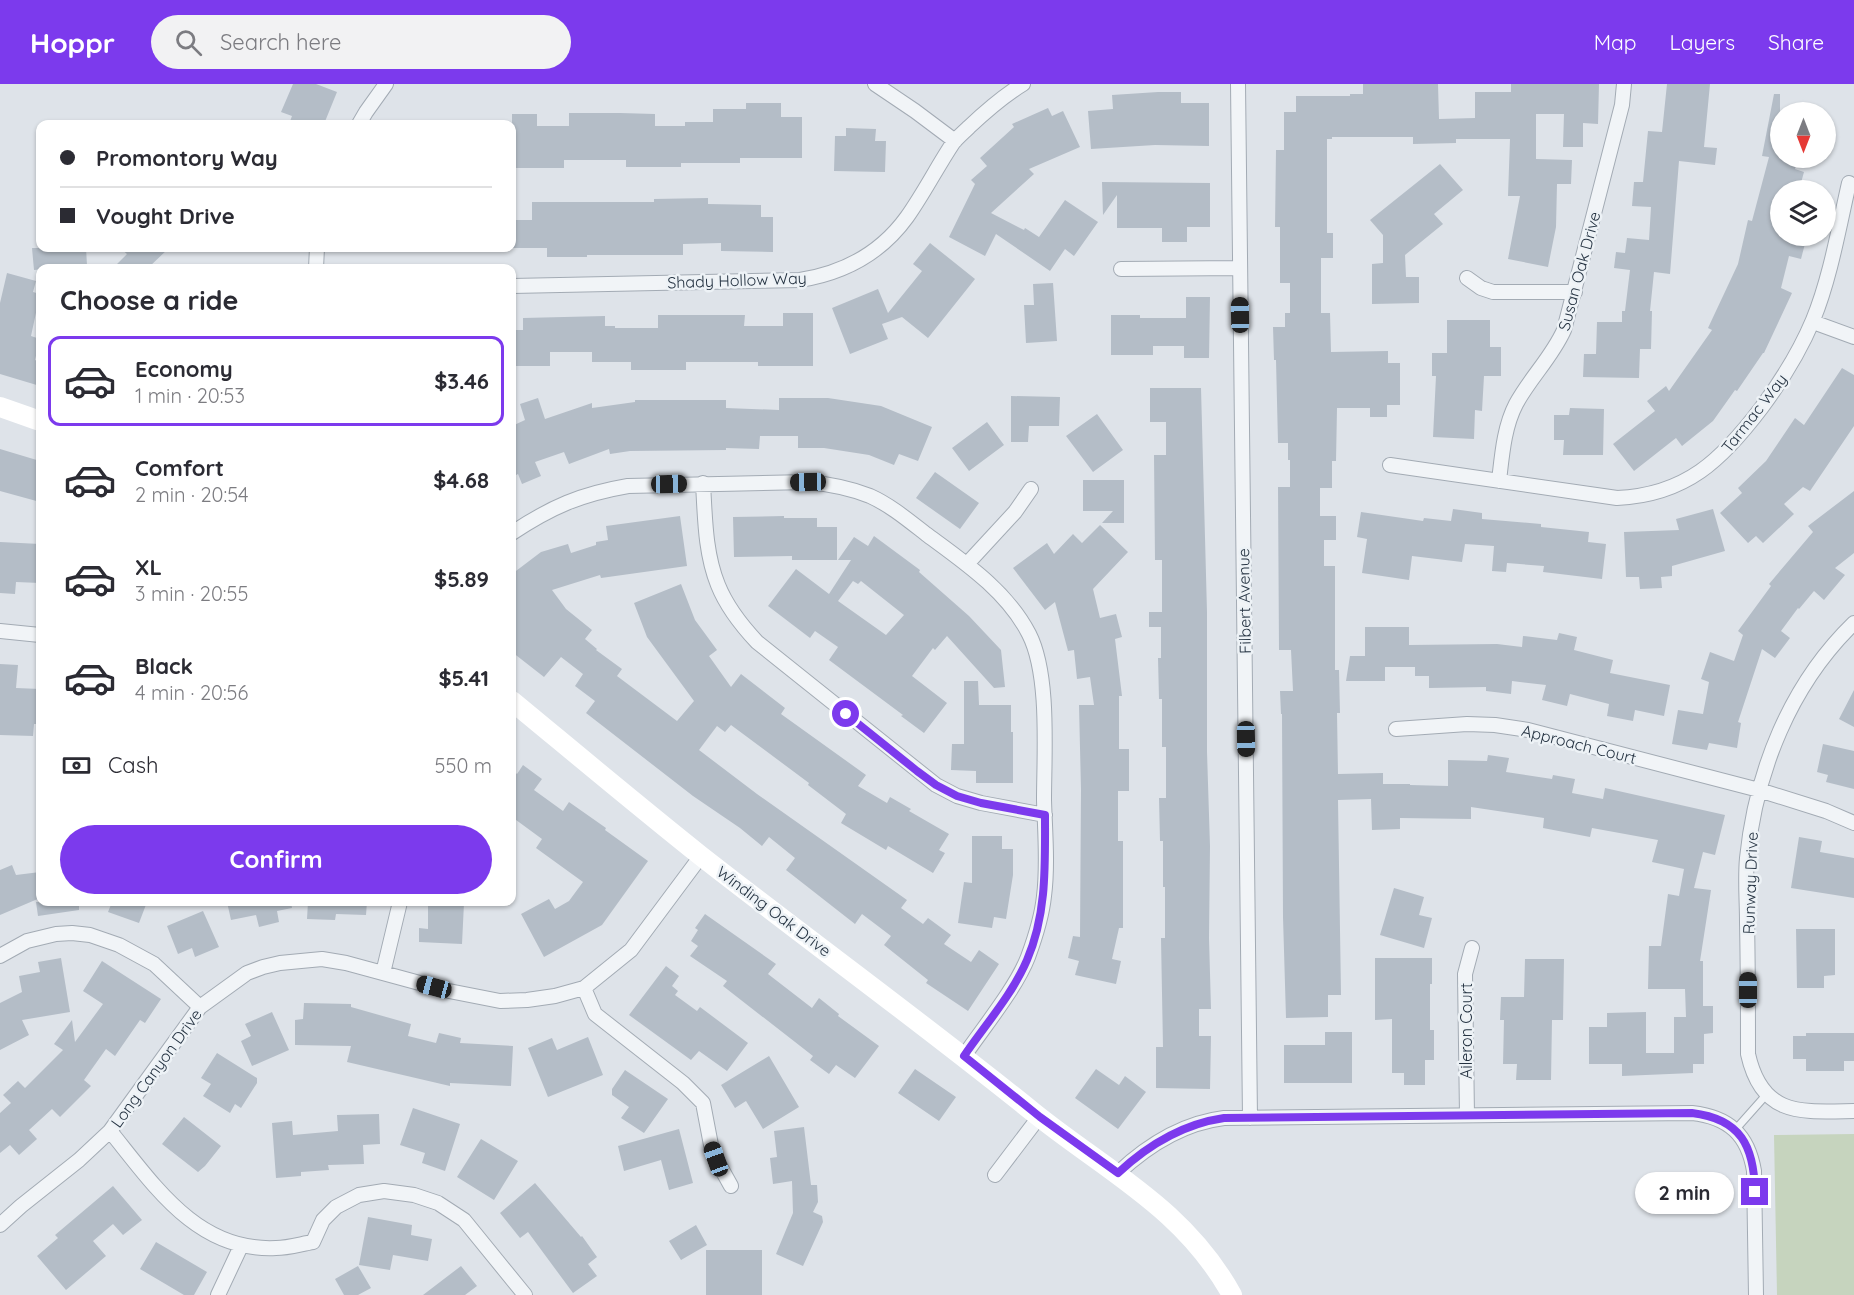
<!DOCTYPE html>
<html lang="en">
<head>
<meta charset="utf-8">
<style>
  :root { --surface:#fff; --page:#f2f2f3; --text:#2b2b33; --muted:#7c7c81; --line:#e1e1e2; --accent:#7c3aed }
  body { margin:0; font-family:Quicksand,sans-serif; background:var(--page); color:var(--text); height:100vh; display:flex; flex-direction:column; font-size:22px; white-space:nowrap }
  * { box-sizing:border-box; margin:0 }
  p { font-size:20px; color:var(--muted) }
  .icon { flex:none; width:33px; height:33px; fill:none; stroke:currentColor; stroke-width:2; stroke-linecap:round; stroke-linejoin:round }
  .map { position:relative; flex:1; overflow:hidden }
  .side { position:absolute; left:36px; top:180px; width:480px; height:642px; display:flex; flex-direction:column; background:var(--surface); border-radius:12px; box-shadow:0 2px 4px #0004 }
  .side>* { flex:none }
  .top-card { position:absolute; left:36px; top:36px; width:480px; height:132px; border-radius:12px; box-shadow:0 2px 4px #0004; display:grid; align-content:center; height:132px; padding:0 24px; background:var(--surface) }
  .needle { width:39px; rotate:180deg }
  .buttons { position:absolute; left:1770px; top:18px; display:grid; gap:12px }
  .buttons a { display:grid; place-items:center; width:66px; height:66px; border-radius:50%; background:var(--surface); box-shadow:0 2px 4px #0004; font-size:30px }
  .end { position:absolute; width:27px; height:27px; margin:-14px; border:8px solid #7c3aed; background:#fff; box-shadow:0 0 0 3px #fff }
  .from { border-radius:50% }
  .bubble { position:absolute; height:42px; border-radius:21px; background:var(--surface); box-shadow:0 2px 4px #0004; font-size:20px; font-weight:700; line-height:42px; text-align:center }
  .car { position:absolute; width:18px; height:36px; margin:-18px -9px; border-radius:8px; box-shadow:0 0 4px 2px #0007; background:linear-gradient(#222 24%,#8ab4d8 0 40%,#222 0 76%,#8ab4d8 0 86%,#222 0) }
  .top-card b { display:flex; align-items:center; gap:21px; height:57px; font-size:22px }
  .top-card b+b { border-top:2px solid var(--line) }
  .top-card i { width:15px; height:15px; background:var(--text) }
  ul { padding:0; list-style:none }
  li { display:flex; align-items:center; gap:18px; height:90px; margin:0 12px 9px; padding:0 12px; border:3px solid transparent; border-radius:12px }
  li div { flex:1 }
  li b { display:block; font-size:22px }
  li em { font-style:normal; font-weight:700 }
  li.active { border-color:var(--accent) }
  li>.icon { width:54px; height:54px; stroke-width:1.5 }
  h2 { padding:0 24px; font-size:27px; line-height:72px }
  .pay { display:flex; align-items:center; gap:15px; height:66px; padding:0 24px; font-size:22px }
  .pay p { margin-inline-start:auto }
  .primary-button { display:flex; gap:12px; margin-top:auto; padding:12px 24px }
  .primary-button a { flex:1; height:69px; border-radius:36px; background:var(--accent); color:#fff; font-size:24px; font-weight:700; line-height:69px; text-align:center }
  header { display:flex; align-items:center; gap:36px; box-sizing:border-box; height:84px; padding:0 30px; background:var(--accent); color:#fff }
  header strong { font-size:28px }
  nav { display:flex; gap:33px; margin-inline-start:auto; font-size:21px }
  .search { width:420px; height:54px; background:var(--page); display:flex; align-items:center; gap:15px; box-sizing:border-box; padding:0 21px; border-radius:33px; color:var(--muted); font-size:22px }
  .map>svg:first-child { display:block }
</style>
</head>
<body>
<header>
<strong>Hoppr</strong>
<div class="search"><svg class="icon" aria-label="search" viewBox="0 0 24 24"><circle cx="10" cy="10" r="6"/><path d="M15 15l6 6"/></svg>Search here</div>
<nav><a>Map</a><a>Layers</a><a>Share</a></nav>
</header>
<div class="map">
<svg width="1854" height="1211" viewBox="0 0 1854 1211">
  <rect width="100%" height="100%" fill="#dee3e9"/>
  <!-- green -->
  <path fill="#c6d4be" d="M1854,1050V1211H1777L1774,1051Z"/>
  <!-- building -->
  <path fill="#b4bdc7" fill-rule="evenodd" d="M293,0H316L337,8L324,40H289L292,32L281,28Z
    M1363,0H1438L1439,35L1475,34V8H1511V0H1599L1598,40L1583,39V63H1563L1564,30H1536V75L1572,76L1571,100H1557L1556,143L1548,183L1508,175L1520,112H1508L1510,55H1456V59L1413,60V53H1332V55H1327V149H1333V174H1321V229H1330L1331,268L1388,267V279H1400V321H1387V333H1370V324H1337L1336,377H1332V404H1320V432H1336V456H1324V482H1335V586H1339L1340,629H1337L1338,690L1383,689V700H1410V701L1448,702V676L1487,677L1488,671L1509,674L1506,688L1552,695L1553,691L1575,695L1572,709L1603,715L1605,704L1725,731L1715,771L1703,768L1694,804L1711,806L1700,877H1703V922H1713V949L1704,950V980H1693V989L1622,992V980H1589V943H1607V929L1646,928V969H1674V933H1686L1685,905H1648L1649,862H1661L1668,810L1679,812L1684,785L1652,778L1658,756L1592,744L1590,753L1543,744L1544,734L1471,723V735L1400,734V745L1372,746L1371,715L1338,716L1341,911H1328V933L1286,934L1283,833L1282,630H1281L1280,607H1293L1291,566H1279L1278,403H1290V376H1288V359H1278L1276,276H1274L1273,243H1285V229H1290V199H1280V143H1275L1276,66H1284V28H1296V12H1350V10H1363Z
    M1667,0H1710L1704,63L1717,64L1715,81L1679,77L1670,190L1654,188L1650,227H1652L1651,265H1640L1639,294L1583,293L1584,270H1596L1597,238H1622V227H1625L1630,186L1614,184L1616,168L1625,169L1627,154L1649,156L1651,123L1632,122L1634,98H1643L1648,47L1662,48Z
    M1158,8H1181V19H1209V62L1155,61L1091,65L1088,27L1113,25L1112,11Z
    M1774,10H1780V74H1798L1795,85L1804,88L1799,106H1780V152H1807L1801,175L1789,172L1781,204L1792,209L1764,269H1763L1737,307L1735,306L1713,337L1682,362L1676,354L1634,387L1613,360L1655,327L1647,317L1666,302L1669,307L1712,246L1708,244L1738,180L1748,136L1752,137L1769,73L1762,72Z
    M746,19H781V33H802V74H740V79H681V83H626V76H564V84H512V30H537V42H569V29H620L655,30V42H685V38H713V25H746Z
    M1048,24L1052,32L1063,27L1080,63L1029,85L1034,90L991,129L1024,146L1025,144L1039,153L1065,116L1098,138L1074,172L1065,165L1050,187L996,150L985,172L949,153L975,100L971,96L987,82L980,74L1014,43L1012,40Z
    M846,44L876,45L875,57H886L885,88L834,87L835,52H846Z
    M1440,80L1463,106L1434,130L1443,140L1405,171L1406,193H1419V219L1372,220V180L1383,179V151L1370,136Z
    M1102,98L1210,99V143H1187V158H1162V144H1117V111L1103,131Z
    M708,114V120L761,121V133H773V168L721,167V159L683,160V171H587V173H547V164H512V136H532V118H654V115Z
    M930,159L975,195L928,254L902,233L882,240L888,255L850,270L832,224L878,205L888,229L922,187L913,180Z
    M32,164H86L87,181L34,186Z
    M120,164H169L148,184H113L127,170Z
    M7,189L36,197L33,208L40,210L31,252L40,255L35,276L40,278V302L0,290V219Z
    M1053,199L1057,257L1026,259L1024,221H1034L1033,200Z
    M1186,213H1210L1209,274H1184V262H1153V271H1111V231H1140V234H1186Z
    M783,229H813V282H758V278H686V286H631V278H592V268H550V282H512V246H523V234L605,232V242H615V244H658V231H745L744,242H783Z
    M1447,236H1490V263H1501V292H1484L1482,327L1475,326L1474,355L1433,353L1436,292H1432V269H1447Z
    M1842,284L1854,291V342L1810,407L1803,403L1784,420L1794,430L1763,459L1756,452L1748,459L1720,429L1742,409L1738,404L1766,377L1795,334L1804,341Z
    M1150,304H1201L1207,528V668L1210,762L1209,854L1211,925H1199V952H1211L1210,1005L1156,1004V963H1163L1161,854H1165V803H1163V757H1160L1159,714H1166V663H1162V615H1159L1158,574H1161V543H1149V528H1162V476H1155L1154,371H1166V338H1150Z
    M1011,312L1060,313L1059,342H1029L1028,358H1011Z
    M538,314L545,335L592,319V324L635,318V316H726V324L779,326V314H828L881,322L932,343L918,377L899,370L894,381L869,371L824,364H798V352H760L759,365L726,364V366L630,367L610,370L609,365L569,380L564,368L535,378L541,392L522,400L518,390L512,393V342L525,336L520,320Z
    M1570,324L1604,325L1603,371H1563L1564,356H1554V331H1569Z
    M1097,330L1123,366L1093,388L1066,352Z
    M987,338L1004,361L969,387L952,364Z
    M0,365L40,377V418L0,407Z
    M935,388L979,419L960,445L916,414Z
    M1083,396H1124V439H1102L1113,427H1083Z
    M1854,407V469L1835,484L1845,491L1824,516L1814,507L1799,525L1798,524L1781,547L1790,554L1775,574L1762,565L1738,638L1741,639L1737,664L1709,659L1707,666L1672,660L1678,626L1703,630L1709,598L1701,595L1710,568L1734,577L1743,551L1738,547L1771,502L1769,500L1813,448L1808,442Z
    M1453,425L1482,429V435L1541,440V443L1589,448L1588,458L1606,460L1602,495L1543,488L1544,482L1507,479L1506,488L1492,487L1494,462L1465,460L1462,478L1412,472L1409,496L1362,489L1367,455L1357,453L1361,428L1423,437L1424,434L1451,437Z
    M1713,425L1725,467L1672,482V492L1661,493L1662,504L1640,505L1639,493H1626L1624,448L1679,446L1676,435Z
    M680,432L687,482L601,494L600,491L552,506L566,525L592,546L585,555L597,565L596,566L622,585L617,592L677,637L694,617L647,553L634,519L681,500L695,536L717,566L709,572L731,603L741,590L785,624L781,630L866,691L858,702L887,719L890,713L911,725L909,727L949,750L939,766L945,769L933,789L888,762L886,766L841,739L846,730L808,701L809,699L731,641L725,648L717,642L699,666L757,710L907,816L901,824L923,840L928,834L951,851L944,860L971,878L979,866L999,880L968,927L926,899L928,896L884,861L891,852L862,830L855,840L786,786L795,774L769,753L762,762L740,744L693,712L586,629L595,617L575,602L583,590L561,573L544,593L512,568V490L541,468L568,460L571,469L596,461V458L608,456L606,442Z
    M784,432V434H817V443H837V476H792V472L734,473L733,433Z
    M1100,441L1128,468L1093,505L1100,534L1116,530L1122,553L1115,555L1122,612H1119V665H1129V707H1118V757H1123V844H1119L1112,875L1121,877L1116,900L1075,891L1079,877L1068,874L1073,852L1080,853L1081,706L1079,621H1094L1090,593L1077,595L1074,566L1068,567L1055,518L1045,526L1013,484L1047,459L1054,470L1073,450L1082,459Z
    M874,452L920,486L919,488L969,532L1001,566L1005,603L994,604L947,552L935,566L933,564L912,592L947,619L924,649L901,632L903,631L829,576L838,563L815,547L810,554L768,522L796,485L829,510L851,476H838L854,453L868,462ZM853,497L858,500L861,497L904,531L886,551L838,517Z
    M0,458L40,460V499L16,498L15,510L0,509Z
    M1365,543H1409V561L1497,560L1522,563L1523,552L1557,556L1559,549L1577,553L1574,566L1613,576L1610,589L1670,601L1664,632L1635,626L1633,637L1607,632L1609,620L1570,610L1567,622L1542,616L1546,601L1512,597L1511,610L1486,607V603L1429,604V592H1415V583H1385V597H1346L1350,572H1365Z
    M0,580L18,581L16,604L40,605V640H34L33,652L0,651Z
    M964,597H978L979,621H1011V648H1013V699H976V687L951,686L952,660H964Z
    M1854,606V643L1839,635Z
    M1823,660L1854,667V705L1826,698L1828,691L1817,688Z
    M523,681L542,695L534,706L563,727L569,718L606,744L605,746L648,777L602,841L544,873L521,830L549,815L555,825L569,817L583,798L536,764L542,755L512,733V686L517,690Z
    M972,752H1002V765H1013V791L1006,835L994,833L992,844L958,839L964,798L972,799Z
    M1799,753L1822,757L1820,768L1854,774V814L1791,804Z
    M12,781L16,791L40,788V814L0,831V786Z
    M1394,804L1424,813L1419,831L1432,834L1424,864L1380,851Z
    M36,818H79V826L38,832Z
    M112,818H147L139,839L108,828Z
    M227,818H291L292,824L277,827L279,838L259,843L256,831L231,836Z
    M308,818H367L366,831L336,830L335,836L307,835Z
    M428,818L464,819L462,860L419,858V844L428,845Z
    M203,827L219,863L195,873L192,864L178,870L167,842Z
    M705,830L776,880L768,890L812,924L819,914L839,930L838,932L879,962L855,994L836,981L829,990L810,976L813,972L723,902L727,897L690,872L698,862L691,857L698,846L695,844Z
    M1796,845H1835V891L1824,892V904H1797Z
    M61,874L70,928L22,936L29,951L0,966V919L22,908L19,892L40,888L38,878Z
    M1375,874H1432V900H1430V946H1434V976H1425V1001H1404V989H1392V935L1375,936Z
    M1525,875H1564L1563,936H1552L1551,996H1516L1517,980H1503L1504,936H1500L1501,913H1524Z
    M102,877L161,915L145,939L140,936L115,972L106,965L84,996L91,1002L60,1033L52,1025L29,1046L37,1055L19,1071L10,1061L0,1069V1029L11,1019L3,1011L18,997L25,1004L63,966L54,960L72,936L75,958L103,920L83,907Z
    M666,882L679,892L672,902L678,907L675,911L697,927L700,923L748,959L727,987L699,967L691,976L629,931Z
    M304,919L351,920V923L411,940L408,952L436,959L439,949L461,954L460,959L513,962L511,1002L450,999V1002L347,978L351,962L295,961V936L303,935Z
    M272,928L289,966L252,982L241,957L251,952L245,940Z
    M1325,948H1352V999H1284V961H1325Z
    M1806,949H1854V977H1844V987H1806V975H1793V952H1806Z
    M588,953L603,991L548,1013L528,964L552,954L557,966Z
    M217,969L257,994V999L241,1024L235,1020L230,1029L203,1012L211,1000L201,994Z
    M769,972L799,1023L763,1045L746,1017L735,1024L721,1001Z
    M915,985L956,1013L939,1037L898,1009Z
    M1096,985L1119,1001L1125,992L1146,1008L1118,1045L1075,1014Z
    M625,986L668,1015L644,1049L621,1034L629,1023L612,1011V1005Z
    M413,1024L460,1040L445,1087L422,1079L425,1069L400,1061Z
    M379,1030L380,1060L363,1061L364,1080L328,1081L329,1086L301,1088V1092L276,1094L272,1039L292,1037L293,1051L338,1047L337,1031Z
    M184,1033L221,1062L205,1082L198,1088L162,1060Z
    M804,1043L811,1101H817L818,1118L813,1128L822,1132L823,1138L803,1182L776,1170L793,1129L792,1097L773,1100L770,1074L777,1073L774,1047Z
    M679,1045L693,1099L669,1106L661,1076L624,1087L618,1062Z
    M481,1055L518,1077L494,1116L457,1093Z
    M535,1099L581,1153L582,1152L597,1173L588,1180L597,1192L573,1209L528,1148L520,1154L500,1129Z
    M113,1102L142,1136L123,1151L113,1140L93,1157L106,1172L66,1206L37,1172L58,1154L55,1151Z
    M368,1133L412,1141L411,1151L432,1155L428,1177L393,1171L390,1186L359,1181Z
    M696,1141L707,1161L681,1176L669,1157Z
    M156,1158L207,1188L194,1211H184L140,1185Z
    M706,1166H762V1211H706Z
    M358,1182L371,1204L358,1211H344L335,1195Z
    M461,1182L477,1202L465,1211H423Z"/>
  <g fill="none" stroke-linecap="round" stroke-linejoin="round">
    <defs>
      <path id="lane" d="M1735,1046L1767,1010"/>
      <path id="street" d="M875,0L915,27L955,57
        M1238,0L1250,1034
        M359,40L366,28L386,0
        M316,184L317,164
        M1121,185L1240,184
        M1467,194L1481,204L1493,208H1575
        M512,202L800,196C844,189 881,169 907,133C924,109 937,83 953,59C958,53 964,48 969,43C986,27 1003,12 1023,0
        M1813,238L1854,253
        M1390,381L1617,414C1686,411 1722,376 1762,323C1782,296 1800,267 1813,236C1830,195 1839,143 1849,99
        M1499,397C1502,371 1504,343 1516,320C1530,294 1552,273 1564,246L1622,21L1624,0
        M703,399C705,433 705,469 718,501C726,521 742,542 757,558L936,701L957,712L981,719L1045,731
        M512,449C551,423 581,410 628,402L808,398C829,400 850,404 870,412C890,421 908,436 926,450C964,478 1007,507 1029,550C1050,591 1044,670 1044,716C1045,748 1048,781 1044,812C1042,832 1035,854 1028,873C1016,904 983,944 964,972
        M967,480L1015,428L1031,405
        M1854,539C1790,601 1756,687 1747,774C1745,795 1747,817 1747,838C1748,882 1748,926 1748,970C1762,1033 1801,1028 1854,1027
        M0,547L40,551
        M1396,645L1467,640L1495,641L1528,646L1759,706L1826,727L1854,739
        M0,872L27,857L56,850L72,849L90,851L119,861L154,880L200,923
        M383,889L400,818
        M584,904L595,930L683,999L703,1019L711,1061L716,1075L731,1102
        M1467,1031L1465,890L1472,864
        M110,1047C154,1101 197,1168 276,1164C288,1164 301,1160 313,1158L323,1136L336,1123L359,1111L384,1107L414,1111L438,1119L464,1136L525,1211
        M1118,1089C1148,1061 1183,1039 1224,1034L1692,1029C1729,1033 1748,1051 1754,1087L1756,1211
        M995,1091L1039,1033
        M0,1141L21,1122L79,1076L110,1047L200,923L247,889L263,883L280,879L322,875L346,879L449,907L500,917L527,916L555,912L584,904L631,866L701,772
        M218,1211L241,1162"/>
    </defs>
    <!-- lane casing -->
    <use href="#lane" stroke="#a3abb4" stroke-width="9"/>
    <!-- street casing -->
    <use href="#street" stroke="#a3abb4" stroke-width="16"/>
    <!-- lane -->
    <use href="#lane" stroke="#f1f4f7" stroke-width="7"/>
    <!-- street -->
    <use href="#street" stroke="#f1f4f7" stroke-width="14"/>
    <!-- secondary -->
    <path stroke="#fff" stroke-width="20" d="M0,323L40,337
      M512,617C575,669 637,721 701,772C811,858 924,940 1033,1028C1106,1087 1184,1124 1232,1211"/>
  </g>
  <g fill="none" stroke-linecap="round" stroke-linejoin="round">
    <!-- route -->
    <path stroke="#7c3aed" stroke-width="8" d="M846,630L917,687L936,701L957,712L981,719L1045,731C1045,780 1047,830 1027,876C1012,911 985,941 964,972L1040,1033L1118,1089C1148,1061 1183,1040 1224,1034L1692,1029C1741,1035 1754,1062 1755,1108"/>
  </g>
  <g text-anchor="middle" stroke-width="5" stroke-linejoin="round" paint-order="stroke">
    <!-- street labels -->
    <g font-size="16" fill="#253342" stroke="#edf2f6">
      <text transform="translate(1579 187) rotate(-75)" y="6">Susan Oak Drive</text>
      <text transform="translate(737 196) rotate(-2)" y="6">Shady Hollow Way</text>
      <text transform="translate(1754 329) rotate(-52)" y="6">Tarmac Way</text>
      <text transform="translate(1244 517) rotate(-91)" y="6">Filbert Avenue</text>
      <text transform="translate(1579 660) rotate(14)" y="6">Approach Court</text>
      <text transform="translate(1750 799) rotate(-88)" y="6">Runway Drive</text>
      <text transform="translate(774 827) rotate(37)" y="6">Winding Oak Drive</text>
      <text transform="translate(1466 947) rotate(-90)" y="6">Aileron Court</text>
      <text transform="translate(156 984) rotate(-54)" y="6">Long Canyon Drive</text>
    </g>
  </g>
</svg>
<div class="buttons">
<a><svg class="needle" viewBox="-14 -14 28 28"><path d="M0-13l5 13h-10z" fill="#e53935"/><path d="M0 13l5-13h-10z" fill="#7c7c81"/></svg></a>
<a><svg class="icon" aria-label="layers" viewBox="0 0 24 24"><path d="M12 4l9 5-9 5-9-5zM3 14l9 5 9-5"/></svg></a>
</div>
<i class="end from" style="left:846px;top:630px"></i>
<i class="end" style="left:1755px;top:1108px"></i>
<div class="bubble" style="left:1635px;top:1088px;width:99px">2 min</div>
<i class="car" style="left:1240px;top:231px;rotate:359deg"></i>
<i class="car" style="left:808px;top:398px;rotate:269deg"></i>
<i class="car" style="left:669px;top:400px;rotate:89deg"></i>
<i class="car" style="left:1246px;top:655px;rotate:179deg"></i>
<i class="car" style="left:434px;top:903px;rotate:285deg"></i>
<i class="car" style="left:1748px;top:906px;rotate:0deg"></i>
<i class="car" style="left:716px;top:1075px;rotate:340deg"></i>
<div class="top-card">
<b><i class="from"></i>Promontory Way</b>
<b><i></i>Vought Drive</b>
</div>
<section class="side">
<h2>Choose a ride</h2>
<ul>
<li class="active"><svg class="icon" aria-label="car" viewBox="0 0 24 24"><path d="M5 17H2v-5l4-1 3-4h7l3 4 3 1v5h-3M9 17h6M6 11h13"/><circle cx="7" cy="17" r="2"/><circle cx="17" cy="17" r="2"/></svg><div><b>Economy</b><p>1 min · 20:53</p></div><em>$3.46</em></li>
<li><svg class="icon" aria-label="car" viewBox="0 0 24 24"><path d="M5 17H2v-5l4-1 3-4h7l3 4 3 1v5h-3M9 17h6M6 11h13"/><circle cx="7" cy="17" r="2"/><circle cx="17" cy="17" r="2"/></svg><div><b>Comfort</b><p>2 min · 20:54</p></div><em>$4.68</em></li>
<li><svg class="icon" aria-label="car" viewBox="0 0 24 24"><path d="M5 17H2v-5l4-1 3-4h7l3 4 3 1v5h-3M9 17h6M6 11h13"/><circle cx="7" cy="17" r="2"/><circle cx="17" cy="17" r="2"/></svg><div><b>XL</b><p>3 min · 20:55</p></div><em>$5.89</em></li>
<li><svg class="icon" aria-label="car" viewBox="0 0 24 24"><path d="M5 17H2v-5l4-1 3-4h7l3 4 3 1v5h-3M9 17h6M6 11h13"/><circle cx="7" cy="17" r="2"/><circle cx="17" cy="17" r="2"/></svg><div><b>Black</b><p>4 min · 20:56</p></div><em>$5.41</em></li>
</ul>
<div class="pay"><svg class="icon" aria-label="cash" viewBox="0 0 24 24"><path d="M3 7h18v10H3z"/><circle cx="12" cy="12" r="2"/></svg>Cash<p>550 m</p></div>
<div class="primary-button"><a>Confirm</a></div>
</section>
</div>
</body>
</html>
